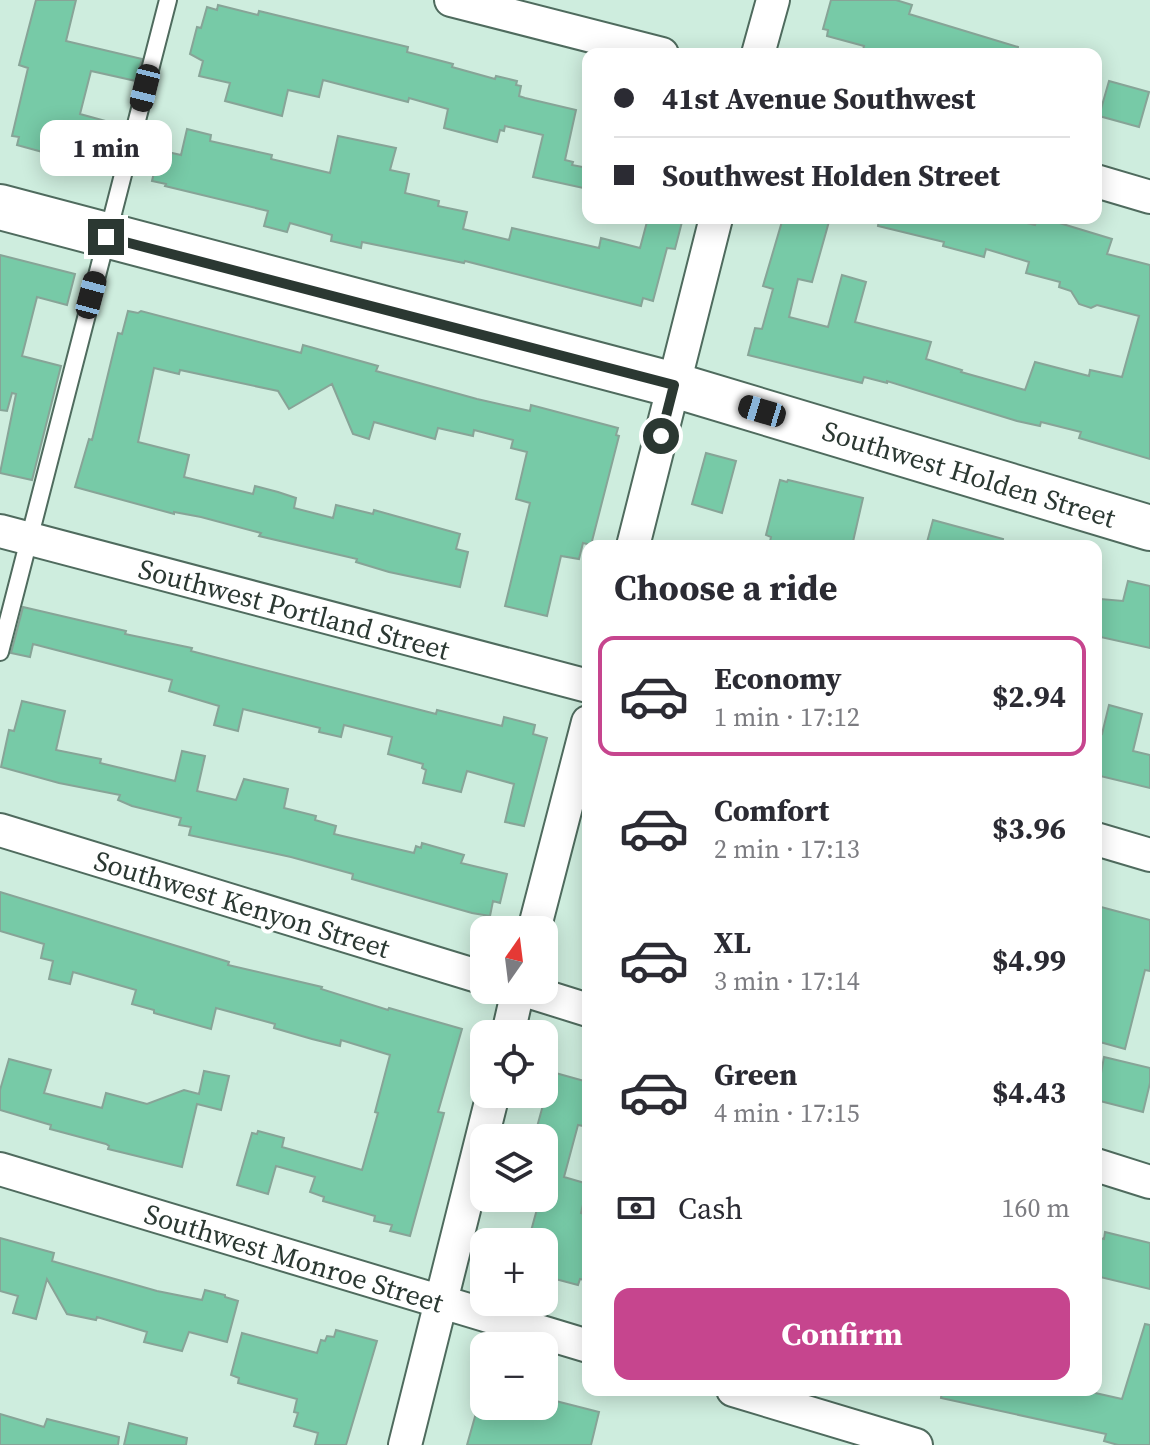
<!DOCTYPE html>
<html lang="en">
<head>
<meta charset="utf-8">
<style>
  :root { --surface:#fff; --page:#f7f7f7; --text:#2b2b33; --muted:#7c7c81; --line:#e1e1e2; --accent:#c6458e }
  body { margin:0; font-family:"Source Serif 4",serif; background:var(--page); color:var(--text); height:100vh; display:flex; flex-direction:column; font-size:30px; white-space:nowrap }
  * { box-sizing:border-box; margin:0 }
  p { font-size:26px; color:var(--muted) }
  .icon { flex:none; width:44px; height:44px; fill:none; stroke:currentColor; stroke-width:2; stroke-linecap:round; stroke-linejoin:round }
  .map { position:relative; flex:1; overflow:hidden }
  .drawer { position:absolute; left:582px; top:540px; width:520px; height:856px; display:flex; flex-direction:column; background:var(--surface); border-radius:16px; box-shadow:0 4px 20px #0003 }
  .drawer>* { flex:none }
  .guide { position:absolute; left:582px; top:48px; width:520px; height:176px; border-radius:16px; box-shadow:0 4px 20px #0003; display:grid; align-content:center; height:176px; padding:0 32px; background:var(--surface) }
  .needle { width:52px; rotate:14deg }
  .buttons { position:absolute; left:470px; top:916px; display:grid; gap:16px }
  .buttons a { display:grid; place-items:center; width:88px; height:88px; border-radius:16px; background:var(--surface); box-shadow:0 4px 20px #0003; font-size:40px }
  .end { position:absolute; width:36px; height:36px; margin:-18px; border:10px solid #2b3832; background:#fff; box-shadow:0 0 0 4px #fff }
  .from { border-radius:50% }
  .bubble { position:absolute; height:56px; border-radius:16px; background:var(--surface); box-shadow:0 4px 20px #0003; font-size:26px; font-weight:700; line-height:56px; text-align:center }
  .car { position:absolute; width:24px; height:48px; margin:-24px -12px; border-radius:10px; box-shadow:0 0 6px 2px #0007; background:linear-gradient(#222 24%,#8ab4d8 0 40%,#222 0 76%,#8ab4d8 0 86%,#222 0) }
  .guide b { display:flex; align-items:center; gap:28px; height:76px; font-size:30px }
  .guide b+b { border-top:2px solid var(--line) }
  .guide i { width:20px; height:20px; background:var(--text) }
  ul { padding:0; list-style:none }
  li { display:flex; align-items:center; gap:24px; height:120px; margin:0 16px 12px; padding:0 16px; border:4px solid transparent; border-radius:16px }
  li div { flex:1 }
  li b { display:block; font-size:30px }
  li em { font-style:normal; font-weight:700 }
  li.on { border-color:var(--accent) }
  li>.icon { width:72px; height:72px; stroke-width:1.5 }
  h2 { padding:0 32px; font-size:36px; line-height:96px }
  .pay { display:flex; align-items:center; gap:20px; height:88px; padding:0 32px; font-size:30px }
  .pay p { margin-inline-start:auto }
  .primary-button { display:flex; gap:16px; margin-top:auto; padding:16px 32px }
  .primary-button a { flex:1; height:92px; border-radius:16px; background:var(--accent); color:#fff; font-size:32px; font-weight:700; line-height:92px; text-align:center }
  .map>svg:first-child { display:block }
</style>
</head>
<body>
<div class="map">
<svg width="1150" height="1445" viewBox="0 0 1150 1445">
  <rect width="100%" height="100%" fill="#ceedde"/>
  <!-- building -->
  <path fill="#77caa7" stroke="#87a497" stroke-width="2" d="M36,0H76L66,41L142,59L136,81L91,71L80,114L120,125L108,170L17,145L19,137L12,136L28,68L19,65Z
    M831,0H896L912,5L909,14L1018,47L1017,54H874L863,50L864,46L827,36L828,30L823,29Z
    M218,5L258,15L259,11L408,47L407,52L453,64L452,67L495,79L496,76L517,81L516,85L521,86L519,96L525,98L576,110L565,160L573,162L572,165L588,168V189L533,177L543,135L505,126L504,131L500,130L497,142L444,128L448,109L409,98L408,102L323,80L319,97L288,90L282,116L225,101L230,83L199,76L203,61L190,54L197,27L201,28L207,7L217,10Z
    M1109,81L1149,92L1139,127L1099,116Z
    M187,129L211,135L210,141L272,155L271,159L330,173L338,136L396,148L390,170L409,174L405,193L439,201L438,206L467,212L463,229L509,240L512,228L599,248L601,238L640,248L648,218H683L675,249L667,248L653,301L643,298L641,306L465,261L464,263L362,242L361,248L331,241L332,235L290,223L287,232L264,226L268,211L165,186L166,184L152,181L159,150L181,155Z
    M783,218H830L812,282L798,279L789,317L828,327L842,275L866,282L855,322L931,342L926,359L962,370L961,372L1025,390L1035,362L1089,376L1090,370L1122,377L1139,316L1097,305L1091,308L1079,304L1071,291L1059,287L1060,282L1026,273L1029,262L986,249L984,257L943,246L944,242L878,226L879,218H1007L1035,225L1037,218H1043L1112,239L1107,254L1150,265V459L1079,438L1081,432L1041,422L1040,426L1017,421L887,381V383L864,377L862,383L748,355L755,328L762,329L773,289L763,286Z
    M0,255L75,274L67,305L37,297L22,356L61,366L32,480L0,473L16,394L12,393L7,411L0,410Z
    M128,311L138,313L141,311L301,353L303,345L378,366L376,371L477,399L530,411L531,405L618,428L616,435L619,436L591,545L583,543L579,559L561,556L547,616L505,606L530,503L516,499L527,452L511,448L513,440L474,430L473,436L438,428L435,439L374,422L369,439L353,434L332,384L289,409L278,391L180,370L179,374L154,368L138,442L189,455L184,477L253,494L255,486L278,492L296,498L294,508L333,518L336,505L373,514L374,510L460,534L456,549L468,552L460,587L389,572L356,562L357,559L259,536L261,533L201,517L174,512V514L75,487L89,439L92,440L118,333L122,334Z
    M706,453L736,461L722,513L692,504Z
    M780,480L787,482L788,480L863,498L852,546H769L771,537L766,535Z
    M933,520L1003,539L1002,546H926Z
    M1128,581L1150,586V648L1096,636V619L1101,599L1123,601Z
    M23,607L126,631L125,634L192,648L191,651L436,714L437,710L502,726L504,717L535,725L533,734L547,738L524,826L505,822L514,784L467,771L461,792L423,783L426,770L422,768L423,764L388,754L392,737L344,725L341,737L319,732L320,728L243,709L238,731L214,725L219,706L169,691L172,680L33,644L30,657L11,653Z
    M22,701L65,711L56,750L101,759L100,763L175,781L182,751L205,756L197,791L236,800L244,779L288,789L284,808L316,816L315,820L336,826L334,834L414,853L416,846L421,848L422,843L464,855L461,863L507,874L500,903L493,901L490,916L472,913L352,879L353,874L291,857L189,835L191,827L179,825L181,818L132,806L118,800L120,795L59,783L1,767L9,730L14,731Z
    M1109,705L1142,714L1133,751L1150,755V788L1096,775V733L1102,734Z
    M0,892L229,962L228,965L322,987L321,989L388,1010L389,1008L462,1029L438,1112L444,1113L410,1236L390,1231L392,1225L374,1221L375,1216L323,1201L324,1197L310,1192L315,1177L276,1166L268,1194L237,1185L252,1133L257,1134L258,1131L284,1138L282,1147L362,1170L378,1113L375,1112L390,1055L341,1040L340,1046L312,1039L274,1028L275,1024L216,1008L211,1029L154,1013V1010L132,1004L136,990L73,972L70,984L49,979L53,961L41,958L44,944L0,931Z
    M1101,907L1150,920V971L1145,970L1125,1049L1096,1041V912L1099,913Z
    M1104,1057L1150,1068V1083L1143,1112L1096,1100Z
    M9,1059L51,1070L44,1093L102,1108L106,1093L147,1104L184,1090L199,1094L204,1071L229,1076L221,1110L197,1104L182,1167L108,1149L109,1146L106,1144L50,1129L51,1125L0,1110V1090Z
    M552,1072L588,1082V1127L578,1125L564,1177L588,1184L581,1213L588,1215V1281L580,1279L578,1285L544,1276V1242H528L540,1198H544V1138H534Z
    M1105,1232L1150,1243V1289L1096,1276V1237L1104,1239Z
    M0,1238L54,1253L52,1261L157,1291L202,1300L205,1290L225,1295V1297L238,1301L227,1342L189,1332L182,1351L144,1342L147,1332L97,1317L96,1320L67,1314L47,1279L36,1319L13,1313L18,1296L0,1291Z
    M1145,1324L1150,1325V1445H1118L1104,1441L1106,1434L941,1398L942,1390H1082L1122,1399Z
    M336,1330L377,1341L346,1445H315L318,1433L294,1426L298,1413L294,1412L297,1399L238,1383L239,1378L231,1375L242,1333L317,1353L321,1340L325,1341L327,1336L334,1337Z
    M544,1398L599,1412L591,1445H467L478,1406H544Z
    M0,1414L44,1427L47,1419L119,1437L118,1445H0Z
    M129,1423L187,1438L186,1445H124Z"/>
  <g fill="none" stroke-linecap="round" stroke-linejoin="round">
    <defs>
      <path id="lane" d="M0,652L168,0"/>
      <path id="street" d="M451,0L662,54
        M758,54L773,0
        M1096,181L1150,197
        M0,531L588,686
        M633,546L716,218
        M0,830L484,978
        M1096,839L1150,855
        M534,930L588,722
        M524,990L588,1010
        M508,1034L518,990
        M1096,1165L1150,1182
        M0,1169L588,1346
        M733,1390L916,1445
        M405,1445L493,1094"/>
      <path id="secondary" d="M0,207L674,385L1150,528"/>
    </defs>
    <!-- lane casing -->
    <use href="#lane" stroke="#4f6b5e" stroke-width="20"/>
    <!-- street casing -->
    <use href="#street" stroke="#4f6b5e" stroke-width="36"/>
    <!-- secondary casing -->
    <use href="#secondary" stroke="#4f6b5e" stroke-width="48"/>
    <!-- lane -->
    <use href="#lane" stroke="#fff" stroke-width="16"/>
    <!-- street -->
    <use href="#street" stroke="#fff" stroke-width="32"/>
    <!-- secondary -->
    <use href="#secondary" stroke="#fff" stroke-width="44"/>
  </g>
  <g fill="none" stroke-linecap="round" stroke-linejoin="round">
    <!-- route -->
    <path stroke="#2b3832" stroke-width="10" d="M106,237L674,385L661,436"/>
  </g>
  <g text-anchor="middle" stroke-width="8" stroke-linejoin="round" paint-order="stroke">
    <!-- street labels -->
    <g font-size="28" fill="#2b3832" stroke="#fff">
      <text transform="translate(969 474) rotate(17)" y="10">Southwest Holden Street</text>
      <text transform="translate(294 609) rotate(15)" y="10">Southwest Portland Street</text>
      <text transform="translate(242 904) rotate(17)" y="10">Southwest Kenyon Street</text>
      <text transform="translate(294 1258) rotate(17)" y="10">Southwest Monroe Street</text>
    </g>
  </g>
</svg>
<div class="buttons">
<a><svg class="needle" viewBox="-14 -14 28 28"><path d="M0-13l5 13h-10z" fill="#e53935"/><path d="M0 13l5-13h-10z" fill="#7c7c81"/></svg></a>
<a><svg class="icon" aria-label="locate" viewBox="0 0 24 24"><circle cx="12" cy="12" r="6"/><path d="M12 2v4M12 18v4M2 12h4M18 12h4"/></svg></a>
<a><svg class="icon" aria-label="layers" viewBox="0 0 24 24"><path d="M12 4l9 5-9 5-9-5zM3 14l9 5 9-5"/></svg></a>
<a>+</a>
<a>−</a>
</div>
<i class="end from" style="left:661px;top:436px"></i>
<i class="end" style="left:106px;top:237px"></i>
<div class="bubble" style="left:40px;top:120px;width:132px">1 min</div>
<i class="car" style="left:145px;top:88px;rotate:194deg"></i>
<i class="car" style="left:91px;top:295px;rotate:15deg"></i>
<i class="car" style="left:762px;top:411px;rotate:287deg"></i>
<div class="guide">
<b><i class="from"></i>41st Avenue Southwest</b>
<b><i></i>Southwest Holden Street</b>
</div>
<section class="drawer">
<h2>Choose a ride</h2>
<ul>
<li class="on"><svg class="icon" aria-label="car" viewBox="0 0 24 24"><path d="M5 17H2v-5l4-1 3-4h7l3 4 3 1v5h-3M9 17h6M6 11h13"/><circle cx="7" cy="17" r="2"/><circle cx="17" cy="17" r="2"/></svg><div><b>Economy</b><p>1 min · 17:12</p></div><em>$2.94</em></li>
<li><svg class="icon" aria-label="car" viewBox="0 0 24 24"><path d="M5 17H2v-5l4-1 3-4h7l3 4 3 1v5h-3M9 17h6M6 11h13"/><circle cx="7" cy="17" r="2"/><circle cx="17" cy="17" r="2"/></svg><div><b>Comfort</b><p>2 min · 17:13</p></div><em>$3.96</em></li>
<li><svg class="icon" aria-label="car" viewBox="0 0 24 24"><path d="M5 17H2v-5l4-1 3-4h7l3 4 3 1v5h-3M9 17h6M6 11h13"/><circle cx="7" cy="17" r="2"/><circle cx="17" cy="17" r="2"/></svg><div><b>XL</b><p>3 min · 17:14</p></div><em>$4.99</em></li>
<li><svg class="icon" aria-label="car" viewBox="0 0 24 24"><path d="M5 17H2v-5l4-1 3-4h7l3 4 3 1v5h-3M9 17h6M6 11h13"/><circle cx="7" cy="17" r="2"/><circle cx="17" cy="17" r="2"/></svg><div><b>Green</b><p>4 min · 17:15</p></div><em>$4.43</em></li>
</ul>
<div class="pay"><svg class="icon" aria-label="cash" viewBox="0 0 24 24"><path d="M3 7h18v10H3z"/><circle cx="12" cy="12" r="2"/></svg>Cash<p>160 m</p></div>
<div class="primary-button"><a>Confirm</a></div>
</section>
</div>
</body>
</html>
